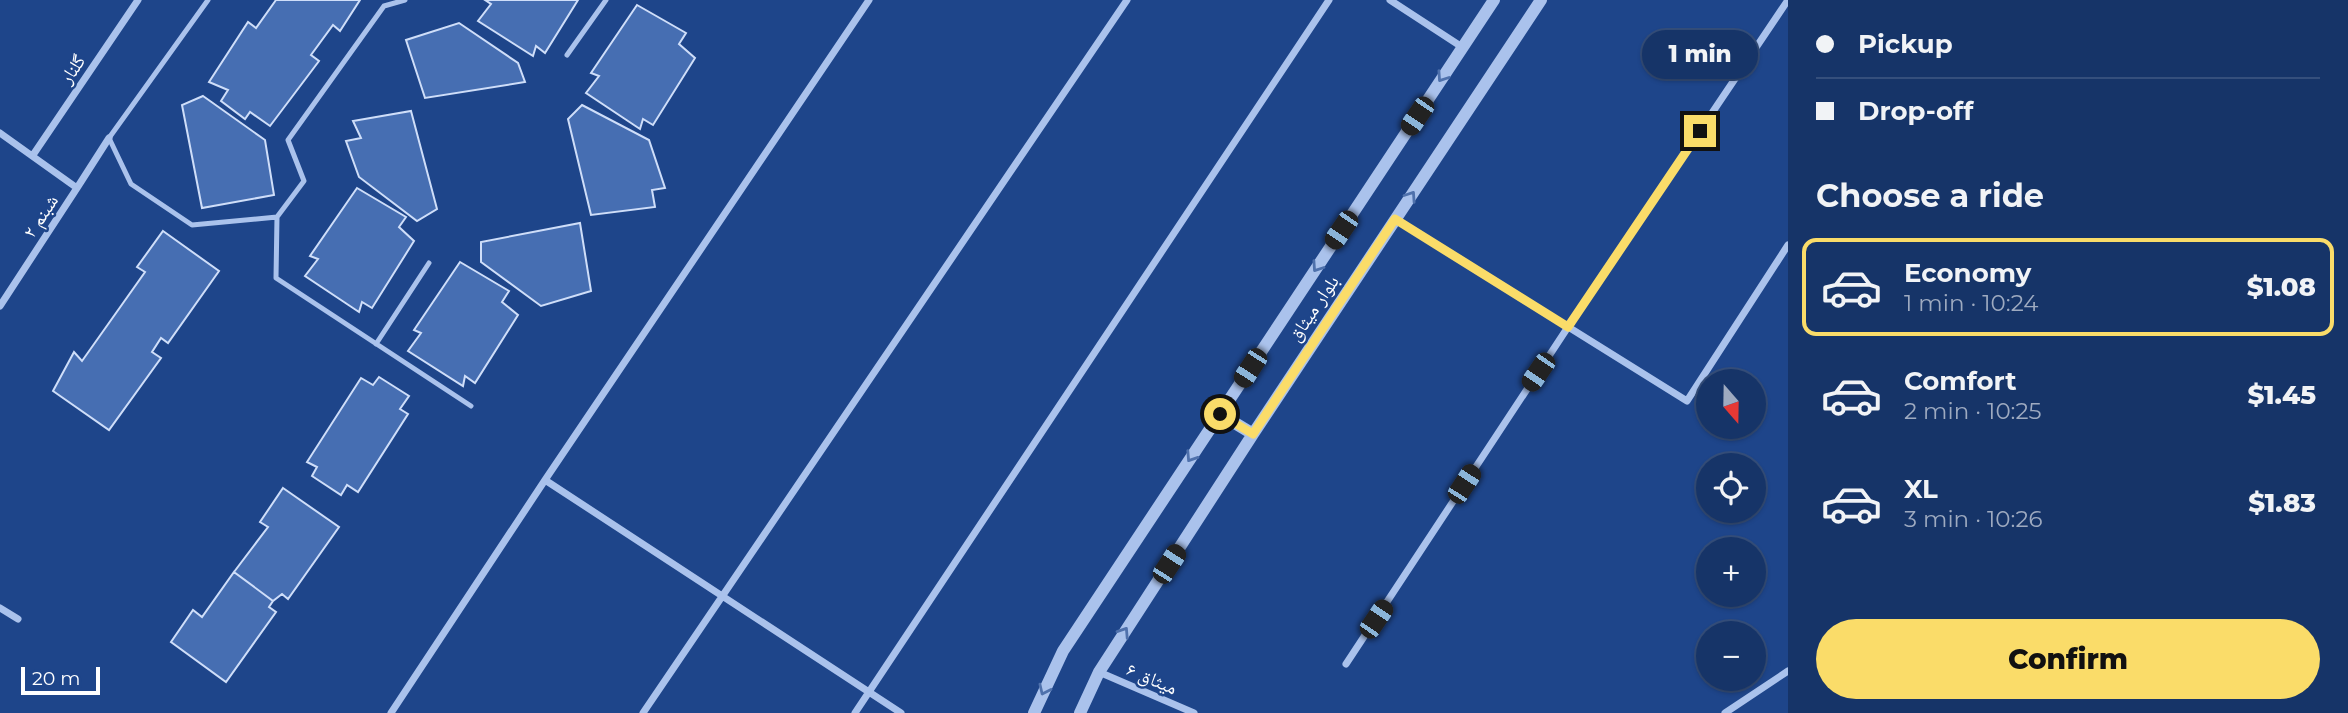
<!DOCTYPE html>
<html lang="en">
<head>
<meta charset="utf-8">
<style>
  :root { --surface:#163468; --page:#233f71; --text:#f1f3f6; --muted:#9eaac0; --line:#354f7c; --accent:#fadc69 }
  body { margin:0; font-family:Montserrat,"Noto Naskh Arabic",sans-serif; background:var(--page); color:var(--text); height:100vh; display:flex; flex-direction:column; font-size:26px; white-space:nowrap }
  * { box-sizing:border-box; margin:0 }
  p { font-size:23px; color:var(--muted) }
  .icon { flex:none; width:38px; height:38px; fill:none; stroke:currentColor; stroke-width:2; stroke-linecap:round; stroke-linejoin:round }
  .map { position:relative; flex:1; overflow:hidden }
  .side { display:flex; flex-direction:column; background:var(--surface); width:560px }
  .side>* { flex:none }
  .guide { display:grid; align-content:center; height:154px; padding:0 28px; background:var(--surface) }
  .needle { width:46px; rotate:160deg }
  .controls { position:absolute; left:1696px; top:369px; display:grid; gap:14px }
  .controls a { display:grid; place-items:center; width:70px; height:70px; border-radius:50%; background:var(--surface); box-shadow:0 2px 5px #0004,0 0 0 2px var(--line); font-size:35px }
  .scale { position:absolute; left:21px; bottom:18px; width:79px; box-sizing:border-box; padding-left:7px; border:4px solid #fff; border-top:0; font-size:19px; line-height:24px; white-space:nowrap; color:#fff; -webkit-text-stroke:5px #1e458a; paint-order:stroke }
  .end { position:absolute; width:32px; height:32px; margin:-16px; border:9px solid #fadc69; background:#111; box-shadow:0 0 0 4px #111 }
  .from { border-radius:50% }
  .bubble { position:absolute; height:49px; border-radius:24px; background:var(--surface); box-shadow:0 2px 5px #0004,0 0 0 2px var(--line); font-size:23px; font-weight:800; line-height:49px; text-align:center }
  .car { position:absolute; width:21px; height:42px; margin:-21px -10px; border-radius:9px; box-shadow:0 0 5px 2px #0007; background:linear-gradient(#222 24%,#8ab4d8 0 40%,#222 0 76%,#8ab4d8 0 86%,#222 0) }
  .guide b { display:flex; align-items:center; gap:24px; height:66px; font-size:26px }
  .guide b+b { border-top:2px solid var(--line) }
  .guide i { width:18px; height:18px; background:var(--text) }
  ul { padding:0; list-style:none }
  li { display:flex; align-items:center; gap:21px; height:98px; margin:0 14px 10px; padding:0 14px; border:4px solid transparent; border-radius:14px }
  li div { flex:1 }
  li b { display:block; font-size:26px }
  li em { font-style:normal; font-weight:800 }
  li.current { border-color:var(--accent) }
  li>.icon { width:63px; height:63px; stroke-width:1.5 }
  h2 { padding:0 28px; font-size:32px; line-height:84px }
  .action { display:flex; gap:14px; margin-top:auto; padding:14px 28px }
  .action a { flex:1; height:80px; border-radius:42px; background:var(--accent); color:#111; font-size:28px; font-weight:800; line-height:80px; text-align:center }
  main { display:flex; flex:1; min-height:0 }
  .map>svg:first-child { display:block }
</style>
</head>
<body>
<main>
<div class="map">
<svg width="1788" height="713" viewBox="0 0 1788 713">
  <rect width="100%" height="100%" fill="#1e458a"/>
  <!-- building -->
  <path fill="#466eb2" stroke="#cfdef9" stroke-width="2" d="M276,0H360L340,31L333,25L311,55L319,61L270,126L250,112L245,119L221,101L228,90L209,82L248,22L256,28Z
    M485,0H578L545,53L536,46L533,56L478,21L491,4Z
    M637,5L686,33L679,44L695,58L653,125L643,119L640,129L586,93L599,76L591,73Z
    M459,23L518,63L525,82L425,98L406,40Z
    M203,96L265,140L274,195L202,208L182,105Z
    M582,105L649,140L665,188L652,190L655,207L591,215L568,119Z
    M411,111L437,209L417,221L359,177L346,141L361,138L353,121Z
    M357,188L406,217L399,227L414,241L372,308L362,302L359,312L305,276L318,259L310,256Z
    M580,223L591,291L541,306L481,262V242Z
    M163,231L219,271L168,343L161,338L152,352L161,358L109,430L53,391L74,352L82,361L145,272L137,267Z
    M460,262L509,291L502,302L518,315L475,383L465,376L463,386L408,351L421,333L414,330Z
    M379,377L409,396L400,409L408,414L358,492L347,485L341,495L312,476L317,467L307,462L361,378L373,385Z
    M283,488L339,527L288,599L282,594L273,601L234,572L268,527L260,522Z
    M234,572L273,601L269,607L276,612L226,682L171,642L193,610L202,617Z"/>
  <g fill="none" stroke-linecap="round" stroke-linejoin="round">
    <!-- service -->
    <path stroke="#aac2ec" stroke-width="5" d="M208,0L109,138L131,184L192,225L277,217L276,278L471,406
      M567,55L606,0
      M277,217L304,181L288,140L384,6L405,0
      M376,344L429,263"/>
    <!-- minor -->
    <path stroke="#aac2ec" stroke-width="7" d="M1390,0L1462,47
      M0,133L77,188L0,306
      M33,155L138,0
      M77,188L109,138
      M1395,219L1687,401L1788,245
      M545,480L901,713
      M0,608L18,619
      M1346,664L1568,327L1788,0
      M1099,672L1194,713
      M391,713L545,480L869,0
      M643,713L1127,0
      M855,713L1329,0
      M1725,713L1788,671"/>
    <!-- tertiary -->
    <path stroke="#aac2ec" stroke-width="12" d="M1220,414L1253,434
      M1034,713L1063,651L1494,0
      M1080,713L1099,672L1253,434L1541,0"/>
  </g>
  <!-- one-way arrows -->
  <defs><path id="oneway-chevron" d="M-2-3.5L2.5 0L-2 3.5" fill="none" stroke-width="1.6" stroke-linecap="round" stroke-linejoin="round" transform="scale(1.75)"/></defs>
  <g stroke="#4f71ac">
    <use href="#oneway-chevron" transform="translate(1442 77) rotate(124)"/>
    <use href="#oneway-chevron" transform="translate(1411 196) rotate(-56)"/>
    <use href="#oneway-chevron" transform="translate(1317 267) rotate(124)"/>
    <use href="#oneway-chevron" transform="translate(1191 457) rotate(123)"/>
    <use href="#oneway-chevron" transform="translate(1124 632) rotate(-57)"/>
    <use href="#oneway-chevron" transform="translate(1044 690) rotate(115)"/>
  </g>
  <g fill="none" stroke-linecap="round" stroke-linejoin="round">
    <!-- route -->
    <path stroke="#fadc69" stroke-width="9" d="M1220,414L1253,434L1395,219L1568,327L1700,131"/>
  </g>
  <g text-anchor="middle" stroke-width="5" stroke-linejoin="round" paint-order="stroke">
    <!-- street labels -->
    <g font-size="19" fill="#fff" stroke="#1e458a">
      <text transform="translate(72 69) rotate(-56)" y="7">گلنار</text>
      <text transform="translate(40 216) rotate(-57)" y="7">شبنم ٢</text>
      <text transform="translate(1313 308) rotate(-56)" y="7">بلوار میثاق</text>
      <text transform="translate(1152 678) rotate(23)" y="7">میثاق ۶</text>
    </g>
  </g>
</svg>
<div class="controls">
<a><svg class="needle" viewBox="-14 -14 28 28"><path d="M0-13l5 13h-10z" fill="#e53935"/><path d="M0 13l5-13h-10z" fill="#9eaac0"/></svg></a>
<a><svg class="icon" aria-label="locate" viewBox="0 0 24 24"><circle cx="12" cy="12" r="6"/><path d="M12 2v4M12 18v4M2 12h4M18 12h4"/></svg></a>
<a>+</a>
<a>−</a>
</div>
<div class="scale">20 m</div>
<i class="end from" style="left:1220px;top:414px"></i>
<i class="end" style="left:1700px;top:131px"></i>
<div class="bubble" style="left:1642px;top:30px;width:116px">1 min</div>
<i class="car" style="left:1417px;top:116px;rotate:214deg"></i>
<i class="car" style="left:1341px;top:230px;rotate:214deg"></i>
<i class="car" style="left:1250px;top:368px;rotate:213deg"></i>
<i class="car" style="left:1538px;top:372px;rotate:214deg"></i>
<i class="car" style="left:1464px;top:484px;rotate:33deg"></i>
<i class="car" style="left:1169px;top:564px;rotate:33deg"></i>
<i class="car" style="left:1376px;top:619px;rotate:34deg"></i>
</div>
<section class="side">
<div class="guide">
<b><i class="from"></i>Pickup</b>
<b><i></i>Drop-off</b>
</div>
<h2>Choose a ride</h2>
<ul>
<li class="current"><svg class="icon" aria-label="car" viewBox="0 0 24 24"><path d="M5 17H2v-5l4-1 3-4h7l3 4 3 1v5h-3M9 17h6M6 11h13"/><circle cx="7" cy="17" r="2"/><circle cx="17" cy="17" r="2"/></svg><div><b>Economy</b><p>1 min · 10:24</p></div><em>$1.08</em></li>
<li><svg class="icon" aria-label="car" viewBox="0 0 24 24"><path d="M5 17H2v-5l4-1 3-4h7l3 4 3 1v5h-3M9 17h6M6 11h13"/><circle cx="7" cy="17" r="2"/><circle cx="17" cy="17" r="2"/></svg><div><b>Comfort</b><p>2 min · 10:25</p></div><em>$1.45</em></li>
<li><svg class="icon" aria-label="car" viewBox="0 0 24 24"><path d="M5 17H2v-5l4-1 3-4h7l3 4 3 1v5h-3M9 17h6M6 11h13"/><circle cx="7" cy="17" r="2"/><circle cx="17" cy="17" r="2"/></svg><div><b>XL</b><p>3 min · 10:26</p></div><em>$1.83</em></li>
</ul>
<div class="action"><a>Confirm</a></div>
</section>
</main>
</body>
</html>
